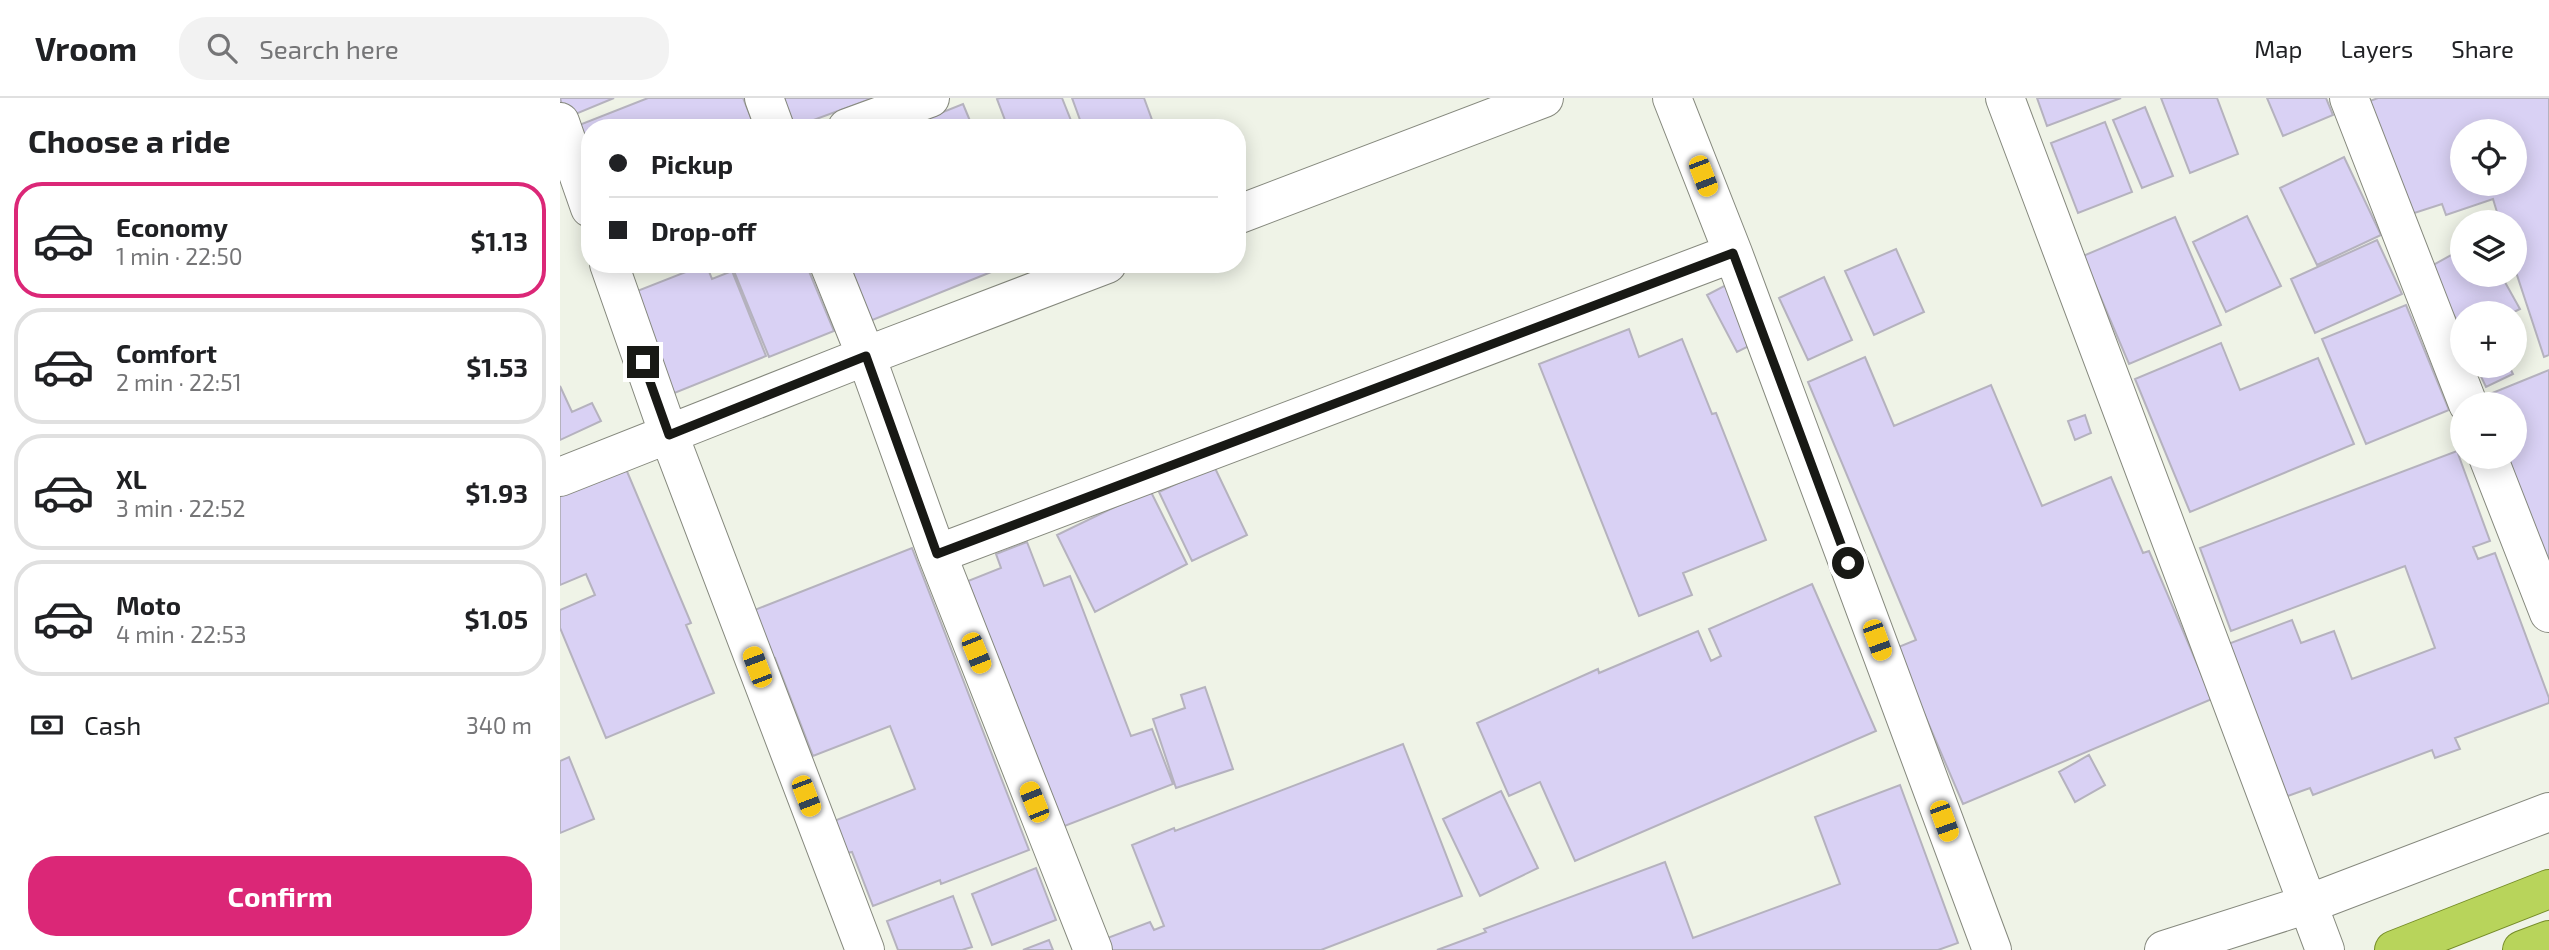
<!DOCTYPE html>
<html lang="en">
<head>
<meta charset="utf-8">
<style>
  :root { --surface:#fff; --page:#f2f2f2; --text:#202124; --muted:#757577; --line:#e0e0e0; --accent:#db2777 }
  body { margin:0; font-family:"Exo 2",sans-serif; background:var(--page); color:var(--text); height:100vh; display:flex; flex-direction:column; font-size:26px; white-space:nowrap }
  * { box-sizing:border-box; margin:0 }
  p { font-size:23px; color:var(--muted) }
  .icon { flex:none; width:38px; height:38px; fill:none; stroke:currentColor; stroke-width:2; stroke-linecap:round; stroke-linejoin:round }
  .map { position:relative; flex:1; overflow:hidden }
  .side { display:flex; flex-direction:column; background:var(--surface); width:560px }
  .side>* { flex:none }
  .top-card { position:absolute; left:21px; top:21px; width:665px; height:154px; border-radius:28px; box-shadow:0 4px 18px #0003; display:grid; align-content:center; height:154px; padding:0 28px; background:var(--surface) }
  .fabs { position:absolute; left:1890px; top:21px; display:grid; gap:14px }
  .fabs a { display:grid; place-items:center; width:77px; height:77px; border-radius:50%; background:var(--surface); box-shadow:0 4px 18px #0003; font-size:35px }
  .end { position:absolute; width:32px; height:32px; margin:-16px; border:9px solid #181915; background:#fff; box-shadow:0 0 0 4px #fff }
  .from { border-radius:50% }
  .car { position:absolute; width:21px; height:42px; margin:-21px -10px; border-radius:9px; box-shadow:0 0 5px 2px #0007; background:linear-gradient(#f5c518 24%,#345 0 40%,#f5c518 0 76%,#345 0 86%,#f5c518 0) }
  .top-card b { display:flex; align-items:center; gap:24px; height:66px; font-size:26px }
  .top-card b+b { border-top:2px solid var(--line) }
  .top-card i { width:18px; height:18px; background:var(--text) }
  ul { padding:0; list-style:none }
  li { display:flex; align-items:center; gap:21px; height:116px; margin:0 14px 10px; padding:0 14px; border:4px solid var(--line); border-radius:28px }
  li div { flex:1 }
  li b { display:block; font-size:26px }
  li em { font-style:normal; font-weight:700 }
  li.current { border-color:var(--accent) }
  li>.icon { width:63px; height:63px; stroke-width:1.5 }
  h2 { padding:0 28px; font-size:32px; line-height:84px }
  .pay { display:flex; align-items:center; gap:18px; height:77px; padding:0 28px; font-size:26px }
  .pay p { margin-inline-start:auto }
  .action { display:flex; gap:14px; margin-top:auto; padding:14px 28px }
  .action a { flex:1; height:80px; border-radius:28px; background:var(--accent); color:#fff; font-size:28px; font-weight:700; line-height:80px; text-align:center }
  header { display:flex; align-items:center; gap:42px; box-sizing:border-box; height:98px; padding:0 35px; background:var(--surface); border-bottom:2px solid var(--line) }
  header strong { font-size:33px }
  nav { display:flex; gap:38px; margin-inline-start:auto; font-size:24px }
  .search { width:490px; height:63px; background:var(--page); display:flex; align-items:center; gap:18px; box-sizing:border-box; padding:0 24px; border-radius:28px; color:var(--muted); font-size:26px }
  main { display:flex; flex:1; min-height:0 }
  .map>svg:first-child { display:block }
</style>
</head>
<body>
<header>
<strong>Vroom</strong>
<div class="search"><svg class="icon" aria-label="search" viewBox="0 0 24 24"><circle cx="10" cy="10" r="6"/><path d="M15 15l6 6"/></svg>Search here</div>
<nav><a>Map</a><a>Layers</a><a>Share</a></nav>
</header>
<main>
<section class="side">
<h2>Choose a ride</h2>
<ul>
<li class="current"><svg class="icon" aria-label="car" viewBox="0 0 24 24"><path d="M5 17H2v-5l4-1 3-4h7l3 4 3 1v5h-3M9 17h6M6 11h13"/><circle cx="7" cy="17" r="2"/><circle cx="17" cy="17" r="2"/></svg><div><b>Economy</b><p>1 min · 22:50</p></div><em>$1.13</em></li>
<li><svg class="icon" aria-label="car" viewBox="0 0 24 24"><path d="M5 17H2v-5l4-1 3-4h7l3 4 3 1v5h-3M9 17h6M6 11h13"/><circle cx="7" cy="17" r="2"/><circle cx="17" cy="17" r="2"/></svg><div><b>Comfort</b><p>2 min · 22:51</p></div><em>$1.53</em></li>
<li><svg class="icon" aria-label="car" viewBox="0 0 24 24"><path d="M5 17H2v-5l4-1 3-4h7l3 4 3 1v5h-3M9 17h6M6 11h13"/><circle cx="7" cy="17" r="2"/><circle cx="17" cy="17" r="2"/></svg><div><b>XL</b><p>3 min · 22:52</p></div><em>$1.93</em></li>
<li><svg class="icon" aria-label="car" viewBox="0 0 24 24"><path d="M5 17H2v-5l4-1 3-4h7l3 4 3 1v5h-3M9 17h6M6 11h13"/><circle cx="7" cy="17" r="2"/><circle cx="17" cy="17" r="2"/></svg><div><b>Moto</b><p>4 min · 22:53</p></div><em>$1.05</em></li>
</ul>
<div class="pay"><svg class="icon" aria-label="cash" viewBox="0 0 24 24"><path d="M3 7h18v10H3z"/><circle cx="12" cy="12" r="2"/></svg>Cash<p>340 m</p></div>
<div class="action"><a>Confirm</a></div>
</section>
<div class="map">
<svg width="1989" height="852" viewBox="0 0 1989 852">
  <rect width="100%" height="100%" fill="#eff3e7"/>
  <!-- building -->
  <path fill="#d9d1f4" stroke="#b5b2be" stroke-width="2" fill-rule="evenodd" d="M0,0H54L6,20Z
    M88,0H183L195,30H30V81L9,31Z
    M218,0H313L232,30Z
    M440,0H502L514,30H448L437,1Z
    M512,0H584L595,30H523Z
    M1477,0H1561L1487,28Z
    M1601,0H1657L1678,56L1630,75Z
    M1707,0H1766L1773,17L1723,38Z
    M1818,0H1989V257L1984,259L1956,174L1955,124H1940L1933,101L1886,117L1882,106L1845,118L1807,4ZM1902,33H1955V86H1902Z
    M403,6L413,30H343Z
    M1585,9L1613,78L1582,90L1553,22Z
    M1545,24L1572,94L1518,115L1491,45Z
    M1784,59L1821,137L1757,167L1720,90Z
    M1687,118L1721,188L1666,214L1633,144Z
    M1615,119L1661,227L1569,266L1523,158Z
    M1817,142L1842,196L1755,235L1731,181Z
    M1336,151L1364,214L1314,237L1285,173Z
    M1902,151V177H1941L1960,211L1952,215H1902V232L1868,170Z
    M146,166L152,181L172,173L206,258L107,298L67,197Z
    M171,166H246L274,233L209,259Z
    M281,166H451L305,225Z
    M1264,179L1292,242L1248,262L1219,200Z
    M1168,186L1197,244L1177,254L1147,197Z
    M1846,207L1889,312L1806,346L1762,241Z
    M1069,231L1079,259L1122,241L1152,316L1156,315L1206,442L1123,475L1132,497L1079,518L979,266Z
    M1661,245L1680,292L1758,260L1794,346L1630,414L1575,281Z
    M1305,259L1334,328L1431,287L1482,408L1551,379L1583,455L1589,453L1652,601L1403,706L1336,550L1356,542L1248,284Z
    M1916,268H1949L1953,276L1926,289Z
    M1989,272V482L1938,359H1955V306H1917L1915,302Z
    M0,288L12,314L32,305L41,323L0,342Z
    M1525,317L1531,335L1515,342L1508,323Z
    M1897,353L1930,443L1913,449L1918,461L1935,455L1989,600V605L1895,640L1900,651L1875,660L1872,652L1753,697L1750,690L1725,699L1668,546L1732,522L1741,545L1774,533L1792,581L1875,550L1845,468L1671,533L1640,450Z
    M654,368L687,437L632,463L599,394Z
    M66,371L131,525L126,527L154,595L46,640L0,530V512L35,497L26,476L0,487V398Z
    M590,392L627,466L535,514L497,437Z
    M467,444L484,488L510,478L571,638L592,631L613,686L502,729L408,483L441,470L436,456Z
    M352,450L469,752L381,786L380,782L313,808L292,754L287,755L274,723L355,691L330,628L253,658L215,560L210,562L192,513Z
    M1252,486L1316,633L1015,763L980,684L949,698L917,625L1038,571L1039,575L1138,533L1151,563L1161,558L1149,531Z
    M645,589L673,671L616,690L593,621L625,610L621,597Z
    M843,646L902,798L761,852H546L542,842L590,824L594,832L604,828L572,747L614,730L615,733Z
    M1529,657L1545,687L1515,704L1499,674Z
    M9,659L34,721L0,735V663Z
    M1340,687L1398,845L1378,852H877L926,834L924,831L1105,764L1133,840L1280,786L1255,719Z
    M941,693L978,770L920,798L883,721Z
    M476,770L496,822L432,847L412,796Z
    M393,798L412,849L402,852H338L327,823Z
    M489,842L493,852H463Z"/>
  <g fill="none" stroke-linecap="round" stroke-linejoin="round">
    <defs>
      <path id="minor" d="M204,0L215,30
        M1112,0L1173,155L1432,852
        M1445,0L1765,852
        M1789,0L1908,306
        M0,24L30,110
        M287,30L370,0
        M677,117L984,0
        M49,166L109,337L305,852
        M269,166L306,258L377,456L533,852
        M1928,359L1989,515
        M0,379L306,258L547,166
        M377,456L1173,155
        M1604,852L1748,806L1989,714"/>
      <path id="trunk" d="M1834,852L1989,791
        M1962,852L1989,842"/>
    </defs>
    <!-- minor casing -->
    <use href="#minor" stroke="#85887d" stroke-width="40"/>
    <!-- trunk casing -->
    <use href="#trunk" stroke="#758b28" stroke-width="40"/>
    <!-- minor -->
    <use href="#minor" stroke="#fff" stroke-width="38"/>
    <!-- trunk -->
    <use href="#trunk" stroke="#b8d45b" stroke-width="38"/>
  </g>
  <g fill="none" stroke-linecap="round" stroke-linejoin="round">
    <!-- route -->
    <path stroke="#181915" stroke-width="9" d="M83,264L109,337L306,258L377,456L1173,155L1288,465"/>
  </g>
</svg>
<div class="fabs">
<a><svg class="icon" aria-label="locate" viewBox="0 0 24 24"><circle cx="12" cy="12" r="6"/><path d="M12 2v4M12 18v4M2 12h4M18 12h4"/></svg></a>
<a><svg class="icon" aria-label="layers" viewBox="0 0 24 24"><path d="M12 4l9 5-9 5-9-5zM3 14l9 5 9-5"/></svg></a>
<a>+</a>
<a>−</a>
</div>
<i class="end from" style="left:1288px;top:465px"></i>
<i class="end" style="left:83px;top:264px"></i>
<i class="car" style="left:1143px;top:78px;rotate:159deg"></i>
<i class="car" style="left:1317px;top:542px;rotate:160deg"></i>
<i class="car" style="left:416px;top:555px;rotate:158deg"></i>
<i class="car" style="left:197px;top:569px;rotate:339deg"></i>
<i class="car" style="left:246px;top:698px;rotate:159deg"></i>
<i class="car" style="left:474px;top:704px;rotate:338deg"></i>
<i class="car" style="left:1384px;top:723px;rotate:160deg"></i>
<div class="top-card">
<b><i class="from"></i>Pickup</b>
<b><i></i>Drop-off</b>
</div>
</div>
</main>
</body>
</html>
